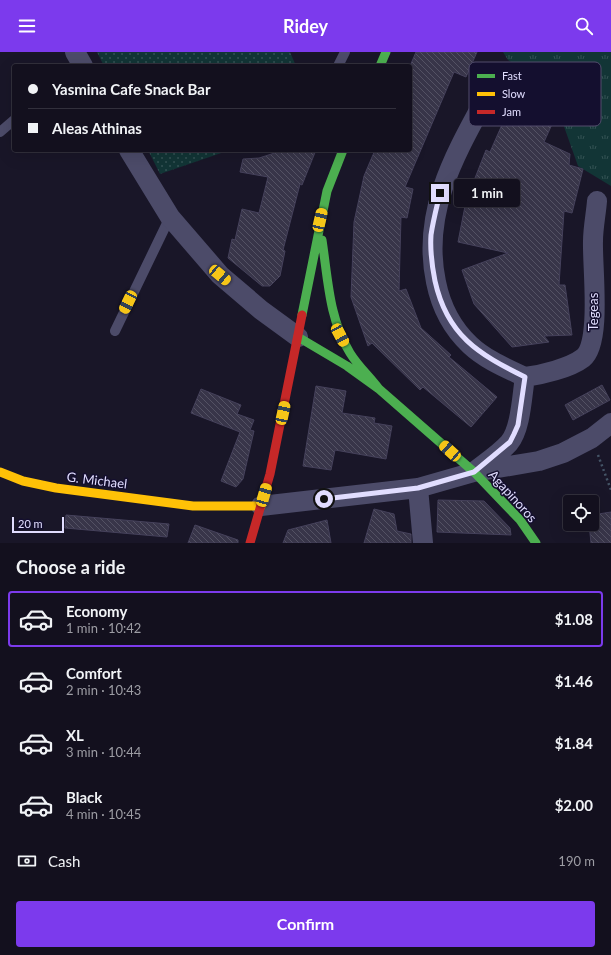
<!DOCTYPE html>
<html lang="en">
<head>
<meta charset="utf-8">
<style>
  :root { --surface:#13101e; --page:#1c1927; --text:#f1f3f6; --muted:#9d9da4; --line:#32303c; --accent:#7c3aed }
  body { margin:0; font-family:Lato,sans-serif; background:var(--page); color:var(--text); height:100vh; display:flex; flex-direction:column; font-size:15px; white-space:nowrap }
  * { box-sizing:border-box; margin:0 }
  p { font-size:13px; color:var(--muted) }
  .icon { flex:none; width:22px; height:22px; fill:none; stroke:currentColor; stroke-width:2; stroke-linecap:round; stroke-linejoin:round }
  .map { position:relative; height:491px; overflow:hidden }
  .side { display:flex; flex-direction:column; background:var(--surface); flex:1 }
  .side>* { flex:none }
  .guide { position:absolute; left:12px; top:12px; width:400px; height:88px; border-radius:4px; box-shadow:0 4px 16px #0002,0 0 0 1px var(--line); display:grid; align-content:center; height:88px; padding:0 16px; background:var(--surface) }
  .controls { position:absolute; left:563px; top:443px; display:grid; gap:8px }
  .controls a { display:grid; place-items:center; width:36px; height:36px; border-radius:4px; background:var(--surface); box-shadow:0 4px 16px #0002,0 0 0 1px var(--line); font-size:20px }
  .scale { position:absolute; left:12px; bottom:10px; width:52px; box-sizing:border-box; padding-left:4px; border:2px solid #e1ddff; border-top:0; font-size:11px; line-height:14px; white-space:nowrap; color:#e1ddff; -webkit-text-stroke:3px #140f2f; paint-order:stroke }
  .end { position:absolute; width:18px; height:18px; margin:-9px; border:5px solid #e1ddff; background:#111; box-shadow:0 0 0 2px #111 }
  .from { border-radius:50% }
  .bubble { position:absolute; height:28px; border-radius:4px; background:var(--surface); box-shadow:0 4px 16px #0002,0 0 0 1px var(--line); font-size:13px; font-weight:700; line-height:28px; text-align:center }
  .car { position:absolute; width:12px; height:24px; margin:-12px -6px; border-radius:5px; box-shadow:0 0 3px 1px #0007; background:linear-gradient(#f5c518 24%,#345 0 40%,#f5c518 0 76%,#345 0 86%,#f5c518 0) }
  .guide b { display:flex; align-items:center; gap:14px; height:38px; font-size:15px }
  .guide b+b { border-top:1px solid var(--line) }
  .guide i { width:10px; height:10px; background:var(--text) }
  ul { padding:0; list-style:none }
  li { display:flex; align-items:center; gap:12px; height:56px; margin:0 8px 6px; padding:0 8px; border:2px solid transparent; border-radius:4px }
  li div { flex:1 }
  li b { display:block; font-size:15px }
  li em { font-style:normal; font-weight:700 }
  li.active { border-color:var(--accent) }
  li>.icon { width:36px; height:36px; stroke-width:1.5 }
  h2 { padding:0 16px; font-size:18px; line-height:48px }
  .pay { display:flex; align-items:center; gap:10px; height:44px; padding:0 16px; font-size:15px }
  .pay p { margin-inline-start:auto }
  .cta { display:flex; gap:8px; margin-top:auto; padding:8px 16px }
  .cta a { flex:1; height:46px; border-radius:4px; background:var(--accent); color:#fff; font-size:16px; font-weight:700; line-height:46px; text-align:center }
  header { display:flex; justify-content:space-between; align-items:center; height:52px; padding:0 16px; background:var(--accent); color:#fff; font-size:18px; font-weight:700 }
  .map>svg:first-child { display:block }
</style>
</head>
<body>
<header><svg class="icon" aria-label="menu" viewBox="0 0 24 24"><path d="M4 6h16M4 12h16M4 18h16"/></svg>Ridey<svg class="icon" aria-label="search" viewBox="0 0 24 24"><circle cx="10" cy="10" r="6"/><path d="M15 15l6 6"/></svg></header>
<div class="map">
<svg width="611" height="491" viewBox="0 0 611 491">
  <defs>
    <pattern id="grass-tufts" width="24" height="20" patternUnits="userSpaceOnUse"><rect width="24" height="20" fill="#123536"/><path d="M3 7l-1-3M5 7V3M7 7l1-3M15 17l-1-3M17 17v-4M19 17l1-3" fill="none" stroke="#345254"/></pattern>
    <pattern id="garden-dots" width="8" height="8" patternUnits="userSpaceOnUse"><rect width="8" height="8" fill="#123536"/><path d="M2 2h.1M6 6h.1" fill="none" stroke="#345254" stroke-width="1.8" stroke-linecap="round"/></pattern>
    <pattern id="building-back-hatch" width="6" height="6" patternUnits="userSpaceOnUse"><rect width="6" height="6" fill="#383549"/><path d="M-1 5l2 2M0 0l6 6M5-1l2 2" fill="none" stroke="#545264"/></pattern>
  </defs>
  <rect width="100%" height="100%" fill="#191628"/>
  <!-- grass -->
  <path fill="url(#grass-tufts)" d="M503,0H611V134L578,114L550,35L508,8Z"/>
  <!-- garden -->
  <path fill="url(#garden-dots)" d="M97,0H290L296,14H104Z
    M148,98H230L160,122Z"/>
  <!-- building -->
  <path fill="url(#building-back-hatch)" stroke="#45415b" d="M416,0H477L466,25L454,20L405,135L413,137L407,166L401,165L399,239L406,237L421,276L451,303L449,305L497,345L471,375L423,335L420,338L372,291L368,294L351,245L354,170L364,124L375,98H410V14Z
    M523,25L542,35L528,60L553,70L544,90L570,102L569,113L583,117L572,161L564,159L559,233H565L572,283L544,284L549,290L512,295L474,252L462,218L508,201L458,190L466,149L486,98L490,100Z
    M284,98H316L302,133L300,132L283,198L285,199L280,224L270,234H262L228,206L232,187L235,188L242,157L259,161L268,125L240,120L243,107L259,106Z
    M602,333L610,348L573,368L565,353Z
    M316,334L346,339L342,361L375,366L374,371L392,374L386,407L335,398L331,418L303,414Z
    M201,337L241,353L237,362L254,368L250,378L254,379L243,427L236,435L221,429L240,380L191,361Z
    M438,448L484,449L510,476L511,483L437,480Z
    M374,457L394,462L397,479L411,482V491H364Z
    M611,460V491H591L589,472H592V463Z
    M66,463L169,472L167,485L65,476Z
    M327,468L331,491H283L288,478Z
    M195,473L238,488V491H188Z"/>
  <g fill="none" stroke-linecap="round" stroke-linejoin="round">
    <!-- path -->
    <path stroke="#455567" stroke-width="2.5" stroke-dasharray="2 3" stroke-linecap="butt" d="M598,403L611,438"/>
    <!-- lane -->
    <path stroke="#4c4b69" stroke-width="10" d="M338,14L345,0
      M0,80L14,68
      M115,279L170,165"/>
    <!-- street -->
    <path stroke="#4c4b69" stroke-width="20" d="M75,0L83,14
      M495,29C461,93 420,154 436,230C441,255 452,276 470,293C486,308 506,316 525,325
      M129,98L170,165L220,223L261,258L298,285
      M525,325C541,323 570,316 583,306C602,291 592,214 593,189C593,176 596,162 597,149
      M474,420C485,411 499,402 509,391C521,377 522,343 525,325
      M418,436L423,491
      M261,454L418,436L474,420L539,409L563,401L592,386L611,371"/>
    <!-- fast -->
    <path stroke="#4caf50" stroke-width="9" d="M380,14L386,0
      M322,188C328,227 329,267 350,301C358,314 370,325 379,337
      M302,263L327,139L343,98
      M298,285L347,314L379,337L474,420L520,468L536,491"/>
    <!-- slow -->
    <path stroke="#ffc107" stroke-width="9" d="M0,420L23,429L56,436L193,454H261"/>
    <!-- jam -->
    <path stroke="#c62828" stroke-width="9" d="M250,491L270,422L302,263"/>
  </g>
  <g fill="none" stroke-linecap="round" stroke-linejoin="round">
    <!-- route -->
    <path stroke="#e1ddff" stroke-width="5" d="M324,447L418,436L474,420L510,390L514,382L518,373L525,325C478,302 447,283 435,229C432,214 430,198 431,183C433,169 437,154 440,141"/>
  </g>
  <g text-anchor="middle" stroke-width="3" stroke-linejoin="round" paint-order="stroke">
    <!-- street labels -->
    <g font-size="13" fill="#e1ddff" stroke="#140f2f">
      <text transform="translate(593 260) rotate(-90)" y="5">Tegeas</text>
      <text transform="translate(97 428) rotate(7)" y="5">G. Michael</text>
      <text transform="translate(513 444) rotate(48)" y="5">Agapinoros</text>
    </g>
  </g>
  <!-- legend -->
  <rect x="469" y="10" width="132" height="64" rx="6" fill="#140f2f" stroke="#524d6d" stroke-width="1"/>
  <rect x="477" y="22" width="18" height="4" fill="#4caf50"/>
  <rect x="477" y="40" width="18" height="4" fill="#ffc107"/>
  <rect x="477" y="58" width="18" height="4" fill="#c62828"/>
  <g font-size="11" fill="#e1ddff">
    <text x="502" y="28">Fast</text>
    <text x="502" y="46">Slow</text>
    <text x="502" y="64">Jam</text>
  </g>
</svg>
<div class="controls">
<a><svg class="icon" aria-label="locate" viewBox="0 0 24 24"><circle cx="12" cy="12" r="6"/><path d="M12 2v4M12 18v4M2 12h4M18 12h4"/></svg></a>
</div>
<div class="scale">20 m</div>
<i class="end from" style="left:324px;top:447px"></i>
<i class="end" style="left:440px;top:141px"></i>
<div class="bubble" style="left:454px;top:127px;width:66px">1 min</div>
<i class="car" style="left:320px;top:168px;rotate:13deg"></i>
<i class="car" style="left:220px;top:223px;rotate:130deg"></i>
<i class="car" style="left:128px;top:250px;rotate:206deg"></i>
<i class="car" style="left:340px;top:283px;rotate:152deg"></i>
<i class="car" style="left:283px;top:361px;rotate:12deg"></i>
<i class="car" style="left:450px;top:399px;rotate:312deg"></i>
<i class="car" style="left:264px;top:443px;rotate:16deg"></i>
<div class="guide">
<b><i class="from"></i>Yasmina Cafe Snack Bar</b>
<b><i></i>Aleas Athinas</b>
</div>
</div>
<section class="side">
<h2>Choose a ride</h2>
<ul>
<li class="active"><svg class="icon" aria-label="car" viewBox="0 0 24 24"><path d="M5 17H2v-5l4-1 3-4h7l3 4 3 1v5h-3M9 17h6M6 11h13"/><circle cx="7" cy="17" r="2"/><circle cx="17" cy="17" r="2"/></svg><div><b>Economy</b><p>1 min · 10:42</p></div><em>$1.08</em></li>
<li><svg class="icon" aria-label="car" viewBox="0 0 24 24"><path d="M5 17H2v-5l4-1 3-4h7l3 4 3 1v5h-3M9 17h6M6 11h13"/><circle cx="7" cy="17" r="2"/><circle cx="17" cy="17" r="2"/></svg><div><b>Comfort</b><p>2 min · 10:43</p></div><em>$1.46</em></li>
<li><svg class="icon" aria-label="car" viewBox="0 0 24 24"><path d="M5 17H2v-5l4-1 3-4h7l3 4 3 1v5h-3M9 17h6M6 11h13"/><circle cx="7" cy="17" r="2"/><circle cx="17" cy="17" r="2"/></svg><div><b>XL</b><p>3 min · 10:44</p></div><em>$1.84</em></li>
<li><svg class="icon" aria-label="car" viewBox="0 0 24 24"><path d="M5 17H2v-5l4-1 3-4h7l3 4 3 1v5h-3M9 17h6M6 11h13"/><circle cx="7" cy="17" r="2"/><circle cx="17" cy="17" r="2"/></svg><div><b>Black</b><p>4 min · 10:45</p></div><em>$2.00</em></li>
</ul>
<div class="pay"><svg class="icon" aria-label="cash" viewBox="0 0 24 24"><path d="M3 7h18v10H3z"/><circle cx="12" cy="12" r="2"/></svg>Cash<p>190 m</p></div>
<div class="cta"><a>Confirm</a></div>
</section>
</body>
</html>
